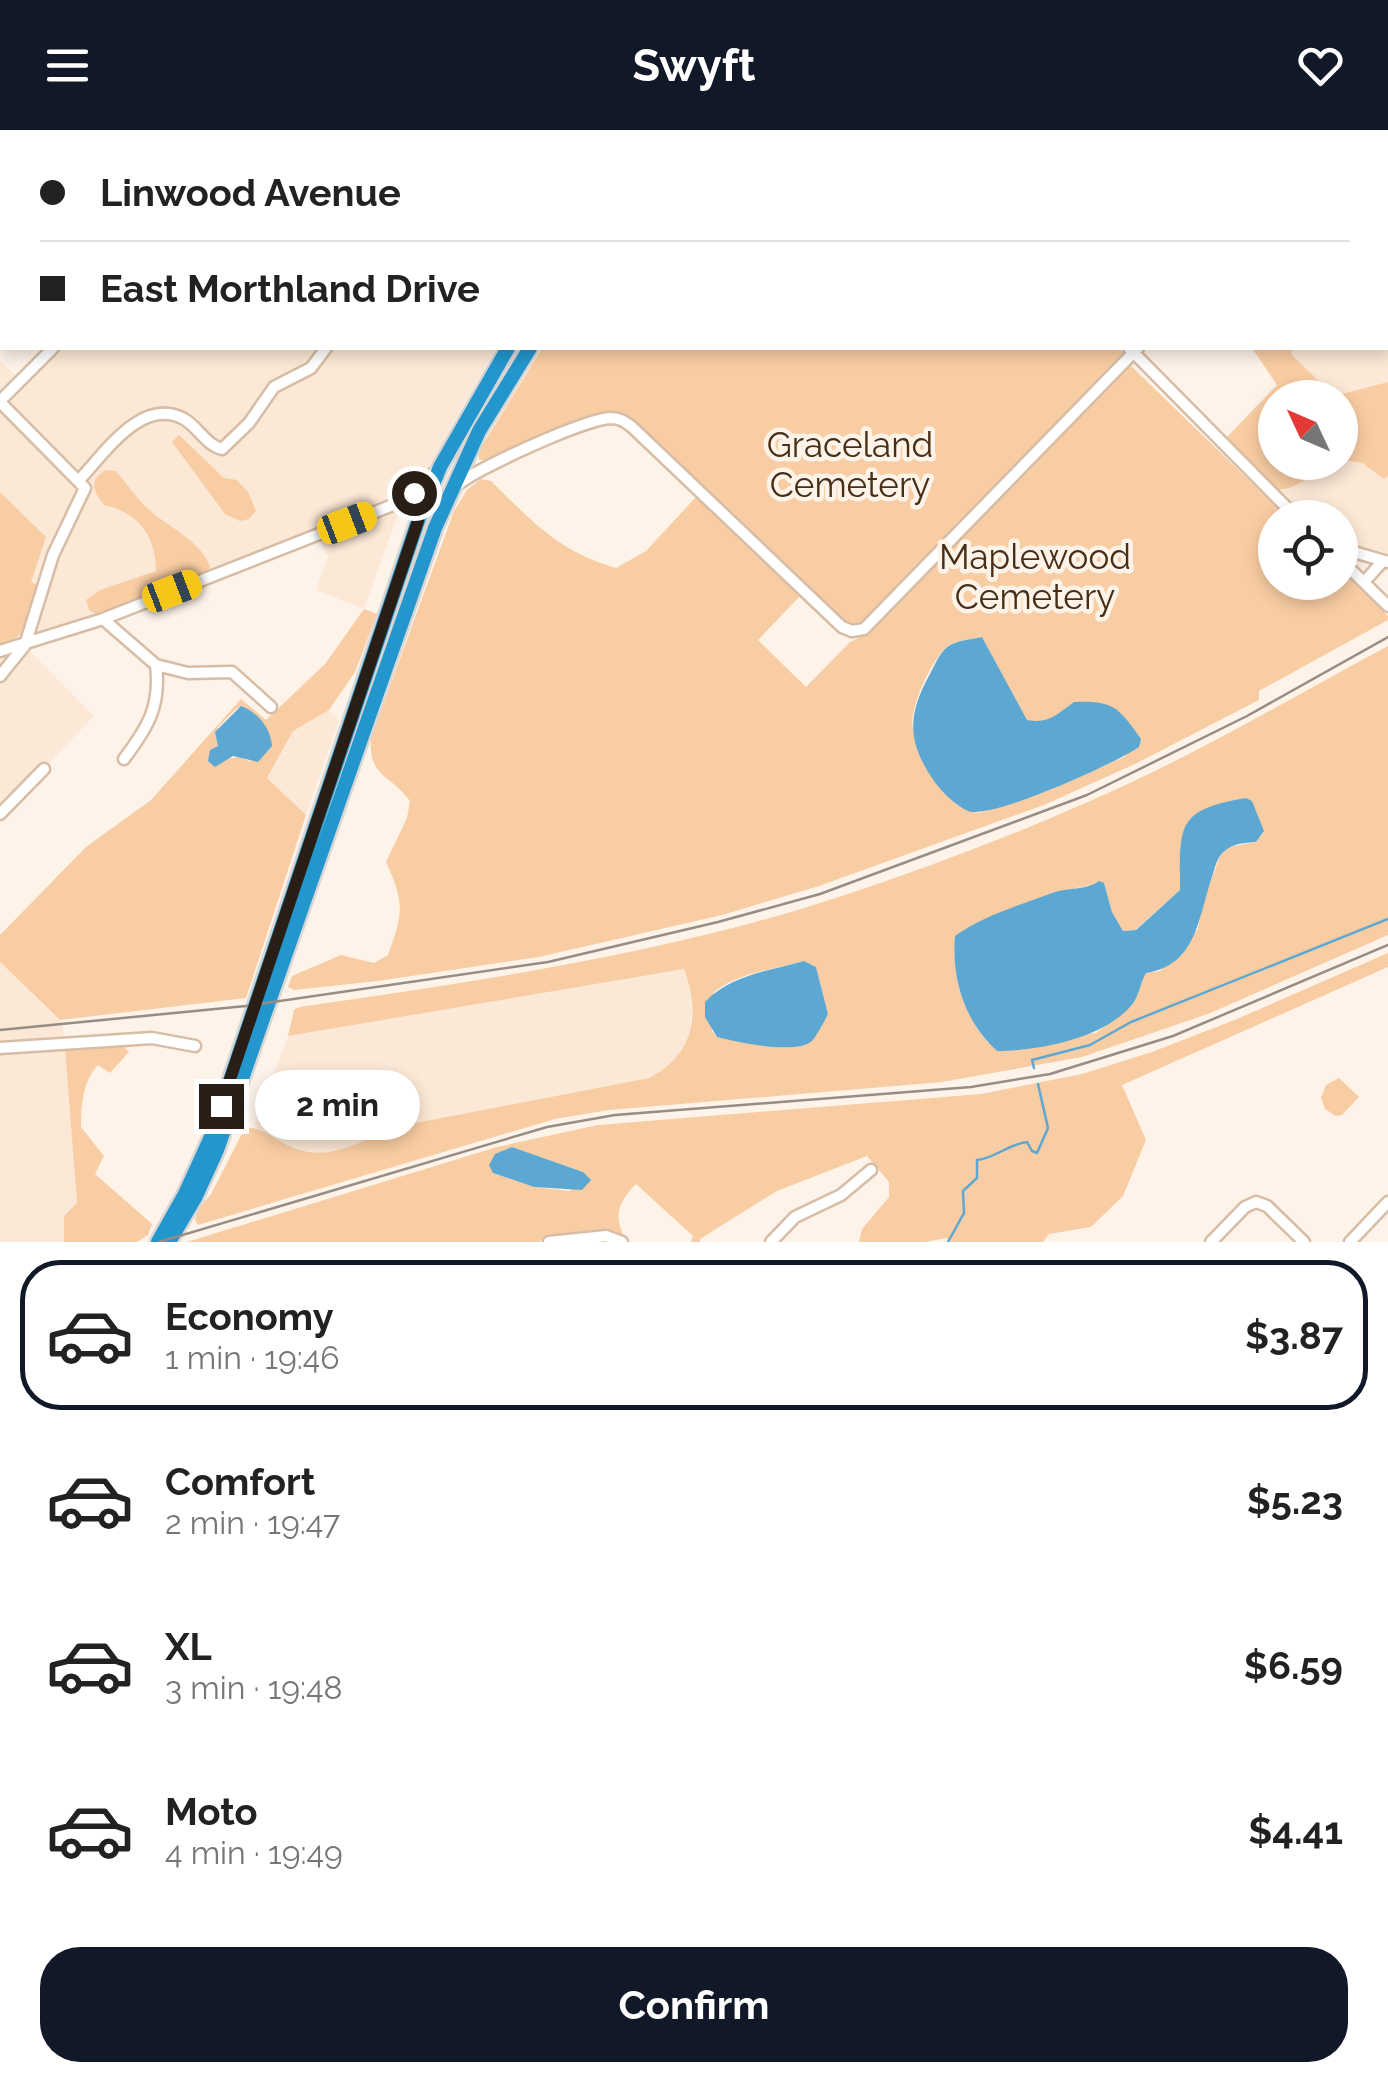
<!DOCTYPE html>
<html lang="en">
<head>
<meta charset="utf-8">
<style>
  :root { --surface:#fff; --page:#f6f6f6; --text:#222; --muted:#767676; --line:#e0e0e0; --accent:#111827 }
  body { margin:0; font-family:Raleway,sans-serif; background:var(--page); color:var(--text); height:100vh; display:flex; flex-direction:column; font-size:38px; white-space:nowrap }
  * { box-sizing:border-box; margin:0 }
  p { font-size:32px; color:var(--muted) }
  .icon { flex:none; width:55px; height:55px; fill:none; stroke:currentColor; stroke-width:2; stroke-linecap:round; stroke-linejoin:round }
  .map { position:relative; height:1112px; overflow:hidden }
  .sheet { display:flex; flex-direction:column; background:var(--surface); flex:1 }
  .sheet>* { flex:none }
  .banner { position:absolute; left:0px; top:0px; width:1390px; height:220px; box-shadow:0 5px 15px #0003; display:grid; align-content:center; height:220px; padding:0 40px; background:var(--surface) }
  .needle { width:65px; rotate:314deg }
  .fabs { position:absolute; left:1258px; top:250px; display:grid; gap:20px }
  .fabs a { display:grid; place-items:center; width:100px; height:100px; border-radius:50%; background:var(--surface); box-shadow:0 5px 15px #0003; font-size:50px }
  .end { position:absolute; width:45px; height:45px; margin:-22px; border:12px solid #281e15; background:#fff; box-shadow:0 0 0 5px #fff }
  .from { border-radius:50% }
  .bubble { position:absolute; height:70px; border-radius:35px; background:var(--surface); box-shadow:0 5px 15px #0003; font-size:32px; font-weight:700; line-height:70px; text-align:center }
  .car { position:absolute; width:30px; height:60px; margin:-30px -15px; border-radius:12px; box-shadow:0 0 8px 2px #0007; background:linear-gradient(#f5c518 24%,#345 0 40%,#f5c518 0 76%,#345 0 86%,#f5c518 0) }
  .banner b { display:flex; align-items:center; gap:35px; height:95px; font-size:38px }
  .banner b+b { border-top:2px solid var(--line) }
  .banner i { width:25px; height:25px; background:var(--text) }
  ul { padding:18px 0 0; list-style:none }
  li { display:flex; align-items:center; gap:30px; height:150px; margin:0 20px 15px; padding:0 20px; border:5px solid transparent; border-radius:40px }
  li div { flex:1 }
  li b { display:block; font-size:38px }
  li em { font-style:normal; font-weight:700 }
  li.active { border-color:var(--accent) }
  li>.icon { width:90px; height:90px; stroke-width:1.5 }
  .primary-button { display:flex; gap:20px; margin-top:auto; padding:20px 40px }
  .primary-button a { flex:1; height:115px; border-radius:40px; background:var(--accent); color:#fff; font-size:40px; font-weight:700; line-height:115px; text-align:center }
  header { display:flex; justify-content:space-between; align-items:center; height:130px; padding:0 40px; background:var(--accent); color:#fff; font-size:45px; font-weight:700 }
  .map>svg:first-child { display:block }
</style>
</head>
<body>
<header><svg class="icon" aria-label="menu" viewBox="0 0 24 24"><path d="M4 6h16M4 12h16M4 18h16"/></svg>Swyft<svg class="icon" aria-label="heart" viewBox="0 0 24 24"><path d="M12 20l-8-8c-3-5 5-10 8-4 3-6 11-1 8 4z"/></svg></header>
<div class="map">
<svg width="1388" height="1112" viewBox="0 0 1388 1112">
  <rect width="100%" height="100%" fill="#fef3e9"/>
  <!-- built -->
  <path fill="#fce8d6" d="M0,0H718L2,2V69Z
    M1115,0H1388V252L1334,266L1291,225V218H1388V2Z
    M53,218H496L417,357L398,373L25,516L94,586L0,684V231L21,250Z
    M1346,328L1362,333L1384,349L1388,346V428L1368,424L1340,411V388L1304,387L1276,360H1287L1300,354L1330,333L1340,332Z
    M401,376L364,479L316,460L328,427L319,409Z
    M329,580L339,591L306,685L267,648L293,601Z
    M0,832L63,894L77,1074L64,1112H0Z
    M685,838L692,863L691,896L684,921L667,939L649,948L384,999L357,1016L328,1024L293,1019L254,996L288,906Z"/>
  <!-- green -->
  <path fill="#f9cda3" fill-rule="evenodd" d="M542,218H1118L1124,223L867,491L851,496L841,491L622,284H604L486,332L479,329V321Z
    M1252,218H1291L1292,225L1334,266L1388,252V346L1384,349L1362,333L1340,329V268H1275V332L1330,333C1312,344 1298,360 1276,360L1224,310L1277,255Z
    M1129,234L1287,387L1275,388V452H1340V439L1388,486V490L1259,561V570L1135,634L1044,675L819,756L722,785L539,827L378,851L294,860L288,857L292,846L341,825L374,833L388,825C403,783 405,774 386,732L407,688L410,671C391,644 368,648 371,608L454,381L467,360L481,349L491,351C533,392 558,421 616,438L646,421L696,367L801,465L758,510L806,557L850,512L866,504ZM982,507L1027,591L1042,593L1055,589L1126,626L1052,659L979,683C955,678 948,660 937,640C930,627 918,612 913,598C908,579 934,523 951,514C960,510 973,509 982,507Z
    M179,305L224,348L237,350L248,362L256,381L249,389L240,391L225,384L172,312Z
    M106,340L116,341C126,353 136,367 147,378C166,396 202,411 210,437L205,444L96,484L89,480L86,470L100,460L156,441C156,406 138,382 104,375C93,361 88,350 106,340Z
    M0,362L46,407L31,452L38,455C31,481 30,508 0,515Z
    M364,479L377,484L355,542L329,580L293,601L267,648L306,685L246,868L60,890L0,832V805L86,717L151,670L241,569L266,590L325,534ZM238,577L251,632L239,627L227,629L210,620L218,616V597Z
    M1388,516V805L1208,884L1082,927L942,952L609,980L555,989L198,1095L195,1090L198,1079L211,1064L245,998C259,996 269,1005 281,1012C317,1033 351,1020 384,999L649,948C694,925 701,884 684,839L288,906L294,880L299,877C477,852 668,823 839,767C946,732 1053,690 1155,641C1234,602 1310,558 1388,516ZM1264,702L1256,712L1229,717L1220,726L1203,772L1198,799L1160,841L1146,843L1134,872L1096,903L988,913C963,881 951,846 955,806L1054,762L1104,753L1112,782L1123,801L1135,800L1180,760V721ZM804,831L816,837L828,884L803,916L752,914L717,907L712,901L714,862C737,843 775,839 804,831Z
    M1388,823V837L1122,955L1146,1010L1123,1066L1091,1097L1049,1104L1043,1112H951L946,1108L925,1112H859L862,1099L889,1067V1052L867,1026L777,1061L700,1109V1112H691L693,1106L636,1054C616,1075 614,1086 626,1112H598L593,1102L546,1108L539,1112H187L497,1017L598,995L981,964L1082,944L1152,922L1237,889ZM512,1017L583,1042L570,1061L534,1057L493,1043Z
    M121,914L129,922L110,943L98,935C83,951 81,976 81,997L104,1026L95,1044L152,1094L148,1105L137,1112H64V1086L77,1073L65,919Z
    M1339,948L1359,967L1342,985L1336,986L1325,979L1321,968L1326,955Z"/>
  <!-- water -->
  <path fill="#5ca8d3" d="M982,507L1027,590C1049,594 1056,585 1074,572C1114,570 1119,578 1141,609L1139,617C1116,633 991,690 968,681C955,675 942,662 934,651C907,612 907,585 930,544C936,533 940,520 952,514C961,510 973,509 982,507Z
    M241,576C258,582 271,599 272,616L258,632L233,626L215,637L208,631L210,620L218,616L215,602Z
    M1246,668L1252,671L1264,701L1256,712C1245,713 1234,713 1226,720C1217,726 1215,737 1212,747C1198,788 1197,835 1146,843C1141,852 1139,864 1134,872C1108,908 1038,921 997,921C965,892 951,849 955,806C983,786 1020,775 1052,763C1068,757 1085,761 1099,751L1104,753L1112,782L1123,801L1136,800L1180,760C1180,695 1176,680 1246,668Z
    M804,831L816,837L828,884C824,892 817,905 812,911C797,925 736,912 717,907L705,887V872C730,845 769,841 804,831Z
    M512,1017L583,1042L591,1050L582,1060L534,1057L493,1043L489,1035L495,1024Z"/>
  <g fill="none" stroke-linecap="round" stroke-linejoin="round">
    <!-- stream -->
    <path stroke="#5ca8d3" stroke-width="2.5" d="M1034,938L1032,930L1090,915L1131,892L1388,789
      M948,1112L964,1083L963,1061L977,1048V1030C996,1028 1008,1014 1027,1012L1032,1021L1037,1023L1048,998L1038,954"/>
    <defs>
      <path id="minor" d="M903,0L905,2
        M1192,0L1195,2
        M122,2L125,0
        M540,2L541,0
        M0,151L2,153
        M1129,218L1297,388
        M0,271L53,218
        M0,272L85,358L53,425L25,515L0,546
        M80,349C105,323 142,266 184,289C198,297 206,315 222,319L249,293L274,257L311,238L326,218
        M456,356C477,338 585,289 611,288C620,288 625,292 632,297L842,497L852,501L864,499L1138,218
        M1340,418L1388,432
        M1340,429L1388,476
        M1364,452L1383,431
        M103,489L156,535L188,543L232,542L271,577
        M0,521L103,489L398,373L435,342
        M124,629C148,597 161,576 156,535
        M0,684L44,639
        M0,918L152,908L195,916
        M549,1112L606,1106L622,1112
        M771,1112L795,1087L841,1065L871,1040
        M1211,1112L1245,1077L1256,1072L1267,1076L1304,1112
        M1350,1112L1388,1072"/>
      <path id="highway" d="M714,2L718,0
        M746,2L750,0
        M158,1112L185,1064L211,1007L418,391L440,337L508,218
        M169,1112L195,1068L217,1020L435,398L479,301L530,218"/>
    </defs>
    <!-- minor casing -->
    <use href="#minor" stroke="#d7bda5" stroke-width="15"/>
    <!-- highway casing -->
    <use href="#highway" stroke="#d8d6d5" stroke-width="19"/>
    <!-- minor -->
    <use href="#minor" stroke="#fff" stroke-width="10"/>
    <!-- highway -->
    <use href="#highway" stroke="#2396cd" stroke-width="14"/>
    <!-- rail -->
    <path stroke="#988d84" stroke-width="2.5" d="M0,900L246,876L548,832L718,792L820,764L1087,665L1247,586L1388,507
      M159,1112L547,997L615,985L971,957L1050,944L1173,906L1388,815"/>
  </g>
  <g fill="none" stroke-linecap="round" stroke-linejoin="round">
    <!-- route -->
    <path stroke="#281e15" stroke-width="12" d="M221,976L418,391L412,377L398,373L414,363"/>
  </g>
  <g text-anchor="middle" stroke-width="9" stroke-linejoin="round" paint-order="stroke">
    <!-- park labels -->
    <g font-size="35" fill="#472e16" stroke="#fef3e9">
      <text x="850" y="327">Graceland<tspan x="850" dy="40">Cemetery</tspan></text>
      <text x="1035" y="439">Maplewood<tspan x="1035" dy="40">Cemetery</tspan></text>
    </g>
  </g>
</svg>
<div class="fabs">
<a><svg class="needle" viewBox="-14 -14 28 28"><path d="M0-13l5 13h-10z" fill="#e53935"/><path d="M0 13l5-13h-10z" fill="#767676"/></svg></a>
<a><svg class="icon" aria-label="locate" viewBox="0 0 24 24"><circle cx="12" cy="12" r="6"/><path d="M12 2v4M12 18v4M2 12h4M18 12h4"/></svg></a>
</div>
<i class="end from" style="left:414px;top:363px"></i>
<i class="end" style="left:221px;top:976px"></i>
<div class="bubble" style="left:255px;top:940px;width:165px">2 min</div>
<i class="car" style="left:347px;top:393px;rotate:69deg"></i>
<i class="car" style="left:172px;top:461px;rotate:69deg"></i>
<div class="banner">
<b><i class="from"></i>Linwood Avenue</b>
<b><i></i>East Morthland Drive</b>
</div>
</div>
<section class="sheet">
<ul>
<li class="active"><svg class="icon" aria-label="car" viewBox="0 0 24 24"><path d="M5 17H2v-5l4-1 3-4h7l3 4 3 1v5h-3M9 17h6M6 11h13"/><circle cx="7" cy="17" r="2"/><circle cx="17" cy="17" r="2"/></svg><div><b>Economy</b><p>1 min · 19:46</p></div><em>$3.87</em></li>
<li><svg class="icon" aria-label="car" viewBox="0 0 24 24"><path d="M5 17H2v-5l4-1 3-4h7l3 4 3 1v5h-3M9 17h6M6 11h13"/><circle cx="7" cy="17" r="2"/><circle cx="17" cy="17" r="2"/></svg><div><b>Comfort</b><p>2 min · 19:47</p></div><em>$5.23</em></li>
<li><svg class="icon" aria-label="car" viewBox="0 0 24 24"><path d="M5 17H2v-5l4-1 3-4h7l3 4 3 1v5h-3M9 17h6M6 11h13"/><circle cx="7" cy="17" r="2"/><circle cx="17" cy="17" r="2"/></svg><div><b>XL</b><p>3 min · 19:48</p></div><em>$6.59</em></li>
<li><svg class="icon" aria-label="car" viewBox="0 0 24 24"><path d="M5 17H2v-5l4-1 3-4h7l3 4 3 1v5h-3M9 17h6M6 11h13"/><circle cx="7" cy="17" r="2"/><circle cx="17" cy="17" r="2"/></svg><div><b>Moto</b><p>4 min · 19:49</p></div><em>$4.41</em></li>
</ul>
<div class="primary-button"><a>Confirm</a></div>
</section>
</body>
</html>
